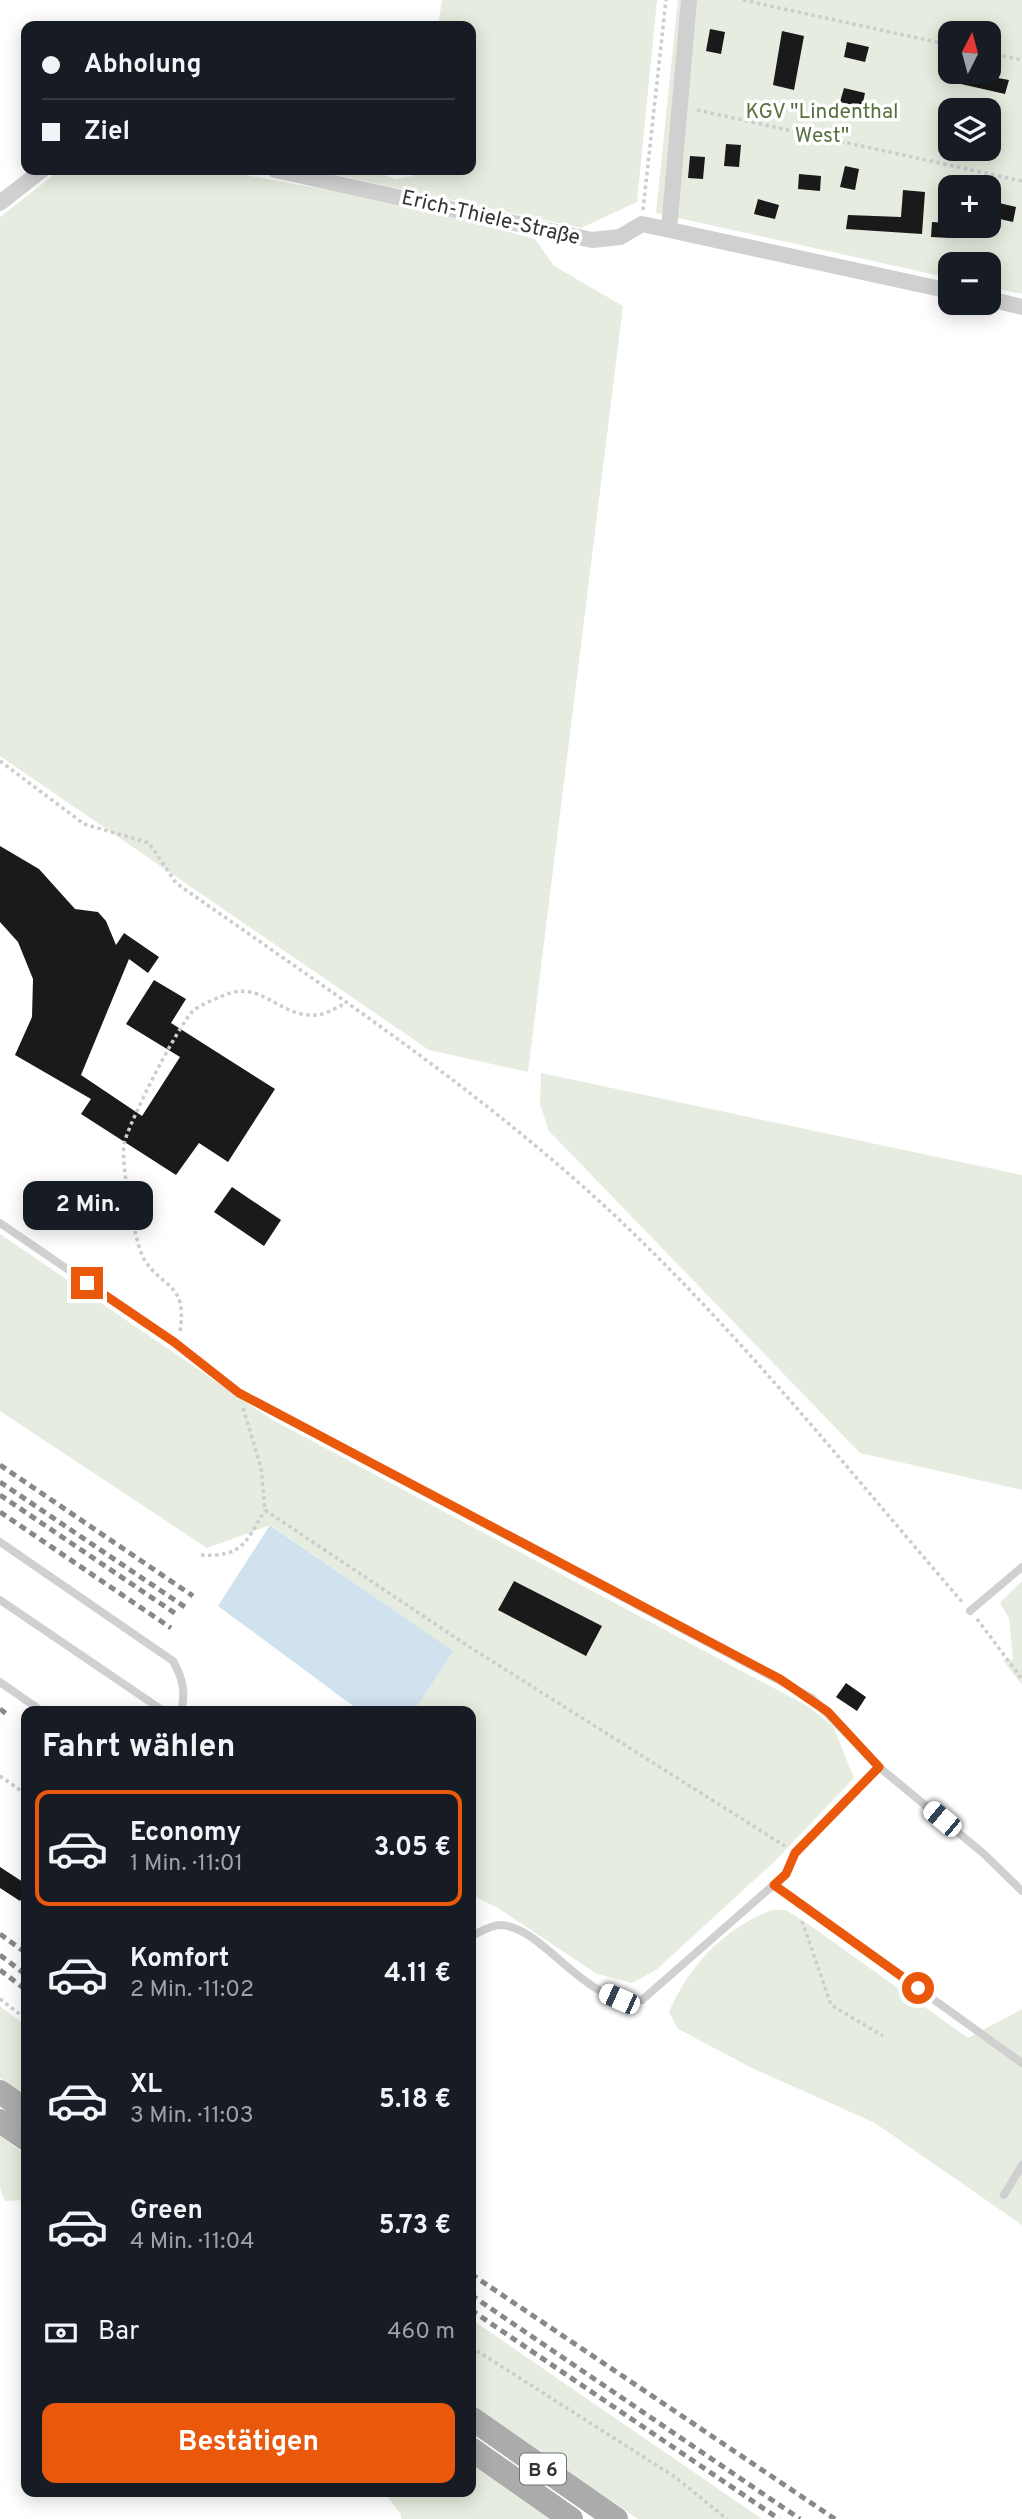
<!DOCTYPE html>
<html lang="de">
<head>
<meta charset="utf-8">
<style>
  :root { --surface:#171b24; --page:#242831; --text:#f1f3f6; --muted:#9ea1a6; --line:#363941; --accent:#ea580c }
  body { margin:0; font-family:Overpass,sans-serif; background:var(--page); color:var(--text); height:100vh; display:flex; flex-direction:column; font-size:26px; white-space:nowrap }
  * { box-sizing:border-box; margin:0 }
  p { font-size:23px; color:var(--muted) }
  .icon { flex:none; width:38px; height:38px; fill:none; stroke:currentColor; stroke-width:2; stroke-linecap:round; stroke-linejoin:round }
  .map { position:relative; flex:1; overflow:hidden }
  .panel { position:absolute; left:21px; top:1706px; width:455px; height:791px; display:flex; flex-direction:column; background:var(--surface); border-radius:14px; box-shadow:0 4px 18px #0003 }
  .panel>* { flex:none }
  .banner { position:absolute; left:21px; top:21px; width:455px; height:154px; border-radius:14px; box-shadow:0 4px 18px #0003; display:grid; align-content:center; height:154px; padding:0 21px; background:var(--surface) }
  .needle { width:46px; rotate:6deg }
  .fabs { position:absolute; left:938px; top:21px; display:grid; gap:14px }
  .fabs a { display:grid; place-items:center; width:63px; height:63px; border-radius:14px; background:var(--surface); box-shadow:0 4px 18px #0003; font-size:35px }
  .end { position:absolute; width:32px; height:32px; margin:-16px; border:9px solid #ea580c; background:#fff; box-shadow:0 0 0 4px #fff }
  .from { border-radius:50% }
  .bubble { position:absolute; height:49px; border-radius:14px; background:var(--surface); box-shadow:0 4px 18px #0003; font-size:23px; font-weight:700; line-height:49px; text-align:center }
  .car { position:absolute; width:21px; height:42px; margin:-21px -10px; border-radius:9px; box-shadow:0 0 5px 2px #0007; background:linear-gradient(#fff 24%,#345 0 40%,#fff 0 76%,#345 0 86%,#fff 0) }
  .banner b { display:flex; align-items:center; gap:24px; height:66px; font-size:26px }
  .banner b+b { border-top:2px solid var(--line) }
  .banner i { width:18px; height:18px; background:var(--text) }
  ul { padding:0; list-style:none }
  li { display:flex; align-items:center; gap:21px; height:116px; margin:0 14px 10px; padding:0 7px; border:4px solid transparent; border-radius:14px }
  li div { flex:1 }
  li b { display:block; font-size:26px }
  li em { font-style:normal; font-weight:700 }
  li.selected { border-color:var(--accent) }
  li>.icon { width:63px; height:63px; stroke-width:1.5 }
  h2 { padding:0 21px; font-size:32px; line-height:84px }
  .pay { display:flex; align-items:center; gap:18px; height:77px; padding:0 21px; font-size:26px }
  .pay p { margin-inline-start:auto }
  .button { display:flex; gap:14px; margin-top:auto; padding:14px 21px }
  .button a { flex:1; height:80px; border-radius:14px; background:var(--accent); color:#fff; font-size:28px; font-weight:700; line-height:80px; text-align:center }
  .map>svg:first-child { display:block }
</style>
</head>
<body>
<div class="map">
<svg width="1022" height="2519" viewBox="0 0 1022 2519">
  <rect width="100%" height="100%" fill="#fff"/>
  <!-- green -->
  <path fill="#e6ecdf" fill-rule="evenodd" d="M442,0H657L637,202L581,228L314,170H370L396,179L413,176L417,170H471V26H438Z
    M678,0H1022V294L989,287V264H950V278L656,213ZM950,33H989V72H950ZM950,110H989V149H950ZM950,187H989V226H950Z
    M60,170H218L409,205L535,239L554,266L623,306L528,1072L429,1050L0,756V217Z
    M541,1073L1022,1175V1490L860,1453L549,1131L540,1104Z
    M0,1234L271,1419L809,1707L833,1726L854,1778L775,1861L656,1970L632,1983L597,1974L498,1908L471,1895V1712L414,1711L452,1651L271,1525L207,1548L0,1411Z
    M1022,1581V1685L1003,1660H1013L1009,1618L1000,1603Z
    M772,1910H786L815,1929L968,2038L1022,2009V2225L875,2123L754,2069L678,2029L669,2012C689,1966 724,1928 772,1910Z
    M0,2006L26,2026V2096L0,2078Z
    M0,2136L26,2155V2200L5,2201L0,2188Z
    M471,2319L762,2519H638L471,2404Z
    M471,2462L553,2519H401V2515L388,2497L374,2492H471Z"/>
  <!-- water -->
  <path fill="#cfe2ee" d="M270,1525L453,1651L414,1711H360L218,1606Z"/>
  <!-- building -->
  <path fill="#1a1a1a" d="M710,29L725,32L721,54L706,51Z
    M782,31L804,36L794,90L773,85Z
    M847,42L869,47L865,62L844,57Z
    M964,72L1009,80L1005,94L961,84Z
    M844,88L865,93L862,107L840,102Z
    M726,144L741,145L739,167L724,166Z
    M690,156L705,157L703,179L688,178Z
    M845,166L859,169L855,190L840,187Z
    M799,174L821,176L820,191L798,189Z
    M903,190L925,192L922,234L846,229L848,215L901,217Z
    M758,199L779,205L775,219L754,214Z
    M995,202L1016,207L1013,222L991,217Z
    M932,222L950,223V238L931,237Z
    M0,846L39,869L75,909L98,912L106,921L116,945L124,933L159,957L148,973L129,959L81,1075L142,1116L180,1057L126,1024L154,980L186,999L171,1023L275,1089L228,1162L199,1143L176,1175L81,1114L91,1099L15,1055L32,1017L33,979L18,942L0,922Z
    M232,1187L281,1220L264,1246L214,1212Z
    M514,1581L602,1626L586,1656L498,1610Z
    M846,1683L866,1697L857,1711L836,1697Z
    M0,1867L26,1884V1892L20,1901L0,1888Z"/>
  <g fill="none" stroke-linecap="round" stroke-linejoin="round">
    <!-- path -->
    <path stroke="#cdcdcd" stroke-width="3.5" stroke-dasharray="3.5 3.5" stroke-linecap="butt" d="M743,0L950,45
      M989,53L1022,60
      M697,110L1022,181
      M643,210L666,0
      M0,761L84,824L149,843L176,883C332,993 495,1099 633,1233C751,1347 855,1478 963,1603
      M180,1331C188,1282 161,1288 144,1259C134,1242 121,1163 124,1144C129,1122 177,1027 193,1011C200,1005 213,1000 222,996C262,978 278,1018 317,1015C327,1014 337,1007 346,1003
      M243,1408L261,1467L265,1510L468,1646L785,1846
      M201,1555C243,1557 245,1543 265,1510
      M977,1619L1022,1679
      M0,1776L23,1792L26,1787
      M802,1921L831,2005L883,2036
      M0,1999L26,2019
      M471,2347L675,2477L727,2519"/>
    <!-- service -->
    <path stroke="#d0d0d0" stroke-width="8" d="M0,1223L174,1342L239,1393L812,1698L879,1767L984,1854L1022,1891
      M0,1542L173,1661C183,1679 186,1692 181,1712
      M0,1600L165,1712
      M970,1611L1022,1567
      M0,1682L43,1712
      M774,1885L1022,2063
      M471,1936C480,1932 491,1925 501,1925C546,1928 584,2007 642,2000L786,1874L795,1853L879,1767
      M1004,2195L1022,2165"/>
    <!-- minor -->
    <path stroke="#d0d0d0" stroke-width="16" d="M275,170L592,240L620,237L642,224L950,291
      M0,203L42,170
      M669,229L689,0
      M989,299L1022,307"/>
    <!-- primary -->
    <path stroke="#ababab" stroke-width="24" d="M0,2092L26,2110
      M0,2121L26,2139
      M471,2418L616,2519
      M471,2449L571,2519"/>
    <!-- rail -->
    <path stroke="#888" stroke-width="5" stroke-dasharray="7 5" stroke-linecap="butt" d="M0,1465L193,1596
      M0,1482L185,1607
      M0,1495L179,1616
      M0,1512L171,1628
      M0,1709L8,1715
      M0,1934L26,1953
      M0,1955L26,1975
      M0,1970L26,1990
      M471,2274L835,2519
      M471,2295L800,2519
      M471,2310L779,2519"/>
  </g>
  <g fill="none" stroke-linecap="round" stroke-linejoin="round">
    <!-- route -->
    <path stroke="#ea580c" stroke-width="9" d="M87,1283L174,1342L239,1393L780,1679L828,1712L879,1767L795,1853L786,1874L774,1885L918,1988"/>
  </g>
  <g text-anchor="middle" stroke-width="7" stroke-linejoin="round" paint-order="stroke">
    <!-- shield labels -->
    <rect fill="#fff" stroke="#707070" stroke-width="2" x="520" y="2453.5" width="46" height="31" rx="5"/>
    <g font-size="19" font-weight="bold" fill="#333">
      <text x="543" y="2476">B 6</text>
    </g>
    <!-- park labels -->
    <g font-size="21" fill="#56703f" stroke="#fff">
      <text x="822" y="118">KGV "Lindenthal<tspan x="822" dy="24">West"</tspan></text>
    </g>
    <!-- street labels -->
    <g font-size="21" fill="#333" stroke="#fff">
      <text transform="translate(491 217) rotate(13)" y="7">Erich-Thiele-Straße</text>
    </g>
  </g>
</svg>
<div class="fabs">
<a><svg class="needle" viewBox="-14 -14 28 28"><path d="M0-13l5 13h-10z" fill="#e53935"/><path d="M0 13l5-13h-10z" fill="#9ea1a6"/></svg></a>
<a><svg class="icon" aria-label="layers" viewBox="0 0 24 24"><path d="M12 4l9 5-9 5-9-5zM3 14l9 5 9-5"/></svg></a>
<a>+</a>
<a>−</a>
</div>
<i class="end from" style="left:918px;top:1988px"></i>
<i class="end" style="left:87px;top:1283px"></i>
<div class="bubble" style="left:23px;top:1181px;width:130px">2 Min.</div>
<i class="car" style="left:942px;top:1819px;rotate:310deg"></i>
<i class="car" style="left:619px;top:1999px;rotate:294deg"></i>
<div class="banner">
<b><i class="from"></i>Abholung</b>
<b><i></i>Ziel</b>
</div>
<section class="panel">
<h2>Fahrt wählen</h2>
<ul>
<li class="selected"><svg class="icon" aria-label="car" viewBox="0 0 24 24"><path d="M5 17H2v-5l4-1 3-4h7l3 4 3 1v5h-3M9 17h6M6 11h13"/><circle cx="7" cy="17" r="2"/><circle cx="17" cy="17" r="2"/></svg><div><b>Economy</b><p>1 Min. · 11:01</p></div><em>3.05 €</em></li>
<li><svg class="icon" aria-label="car" viewBox="0 0 24 24"><path d="M5 17H2v-5l4-1 3-4h7l3 4 3 1v5h-3M9 17h6M6 11h13"/><circle cx="7" cy="17" r="2"/><circle cx="17" cy="17" r="2"/></svg><div><b>Komfort</b><p>2 Min. · 11:02</p></div><em>4.11 €</em></li>
<li><svg class="icon" aria-label="car" viewBox="0 0 24 24"><path d="M5 17H2v-5l4-1 3-4h7l3 4 3 1v5h-3M9 17h6M6 11h13"/><circle cx="7" cy="17" r="2"/><circle cx="17" cy="17" r="2"/></svg><div><b>XL</b><p>3 Min. · 11:03</p></div><em>5.18 €</em></li>
<li><svg class="icon" aria-label="car" viewBox="0 0 24 24"><path d="M5 17H2v-5l4-1 3-4h7l3 4 3 1v5h-3M9 17h6M6 11h13"/><circle cx="7" cy="17" r="2"/><circle cx="17" cy="17" r="2"/></svg><div><b>Green</b><p>4 Min. · 11:04</p></div><em>5.73 €</em></li>
</ul>
<div class="pay"><svg class="icon" aria-label="cash" viewBox="0 0 24 24"><path d="M3 7h18v10H3z"/><circle cx="12" cy="12" r="2"/></svg>Bar<p>460 m</p></div>
<div class="button"><a>Bestätigen</a></div>
</section>
</div>
</body>
</html>
